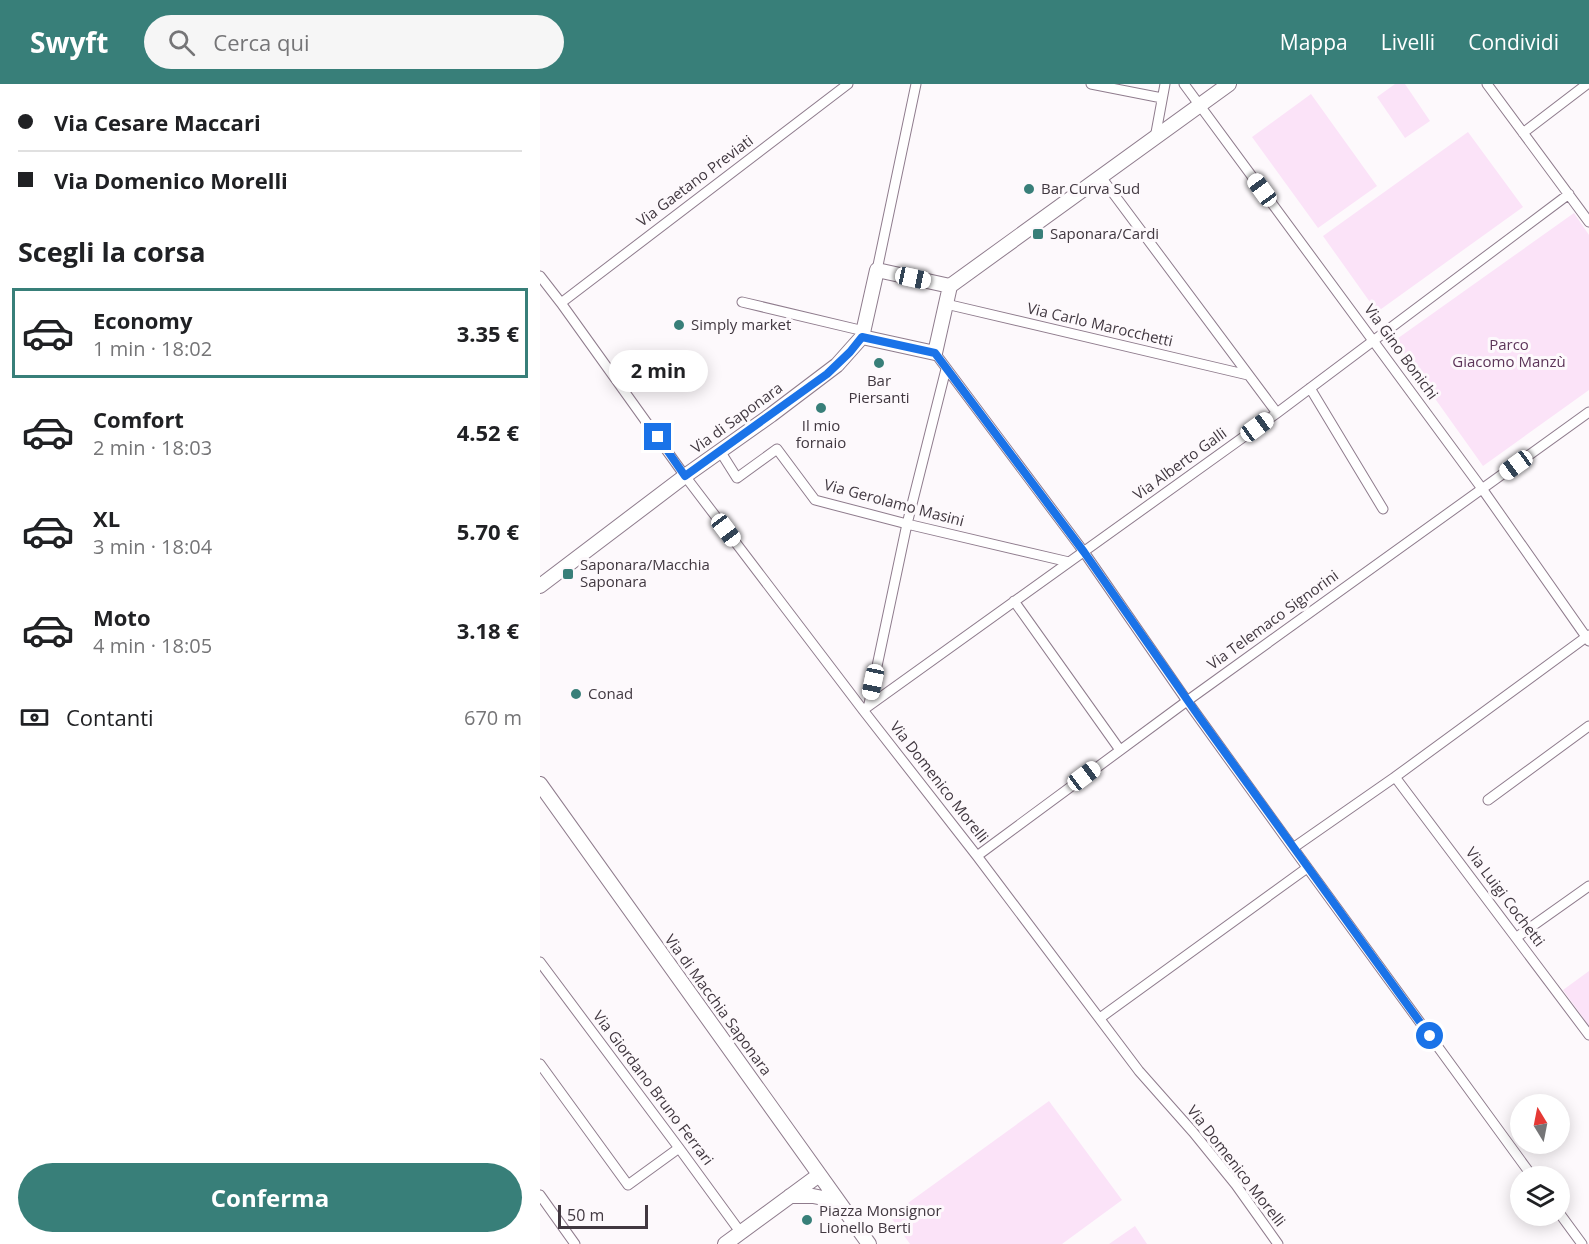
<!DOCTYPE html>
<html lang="it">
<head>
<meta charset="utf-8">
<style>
  :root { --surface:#fff; --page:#f6f6f6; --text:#202124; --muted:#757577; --line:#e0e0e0; --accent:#387f79 }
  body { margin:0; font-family:"Open Sans",sans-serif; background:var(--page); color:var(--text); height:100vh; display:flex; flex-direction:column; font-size:22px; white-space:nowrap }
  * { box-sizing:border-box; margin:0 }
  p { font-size:20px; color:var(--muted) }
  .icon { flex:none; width:33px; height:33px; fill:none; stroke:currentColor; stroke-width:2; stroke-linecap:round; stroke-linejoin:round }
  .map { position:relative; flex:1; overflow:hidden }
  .details { display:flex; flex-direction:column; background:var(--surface); width:540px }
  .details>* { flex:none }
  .banner { display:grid; align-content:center; height:132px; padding:0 18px; background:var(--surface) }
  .needle { width:39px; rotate:350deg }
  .fabs { position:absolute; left:970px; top:1010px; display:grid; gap:12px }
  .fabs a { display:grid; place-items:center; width:60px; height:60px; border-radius:50%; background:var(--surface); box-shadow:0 3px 15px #0003; font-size:30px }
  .scale { position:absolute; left:18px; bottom:15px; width:90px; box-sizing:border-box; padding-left:6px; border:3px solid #413840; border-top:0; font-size:16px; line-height:21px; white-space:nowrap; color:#413840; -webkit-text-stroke:4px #fdf9fc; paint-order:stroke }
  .end { position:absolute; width:27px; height:27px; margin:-14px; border:8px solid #1a73e8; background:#fff; box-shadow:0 0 0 3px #fff }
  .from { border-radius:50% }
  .bubble { position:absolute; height:42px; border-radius:21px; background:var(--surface); box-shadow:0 3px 15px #0003; font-size:20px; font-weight:700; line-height:42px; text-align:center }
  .car { position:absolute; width:18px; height:36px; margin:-18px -9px; border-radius:8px; box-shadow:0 0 4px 2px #0007; background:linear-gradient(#fff 24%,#345 0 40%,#fff 0 76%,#345 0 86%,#fff 0) }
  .banner b { display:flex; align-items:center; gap:21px; height:57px; font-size:22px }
  .banner b+b { border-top:2px solid var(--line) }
  .banner i { width:15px; height:15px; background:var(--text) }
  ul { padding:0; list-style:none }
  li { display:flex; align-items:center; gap:18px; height:90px; margin:0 12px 9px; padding:0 6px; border:3px solid transparent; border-radius:0px }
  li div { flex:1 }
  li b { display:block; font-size:22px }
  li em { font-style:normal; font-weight:700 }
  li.on { border-color:var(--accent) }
  li>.icon { width:54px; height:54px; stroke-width:1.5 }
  h2 { padding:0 18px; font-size:27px; line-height:72px }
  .pay { display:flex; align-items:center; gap:15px; height:66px; padding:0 18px; font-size:22px }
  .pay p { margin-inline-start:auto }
  .button { display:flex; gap:12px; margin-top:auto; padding:12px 18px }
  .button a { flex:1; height:69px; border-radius:36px; background:var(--accent); color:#fff; font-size:24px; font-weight:700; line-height:69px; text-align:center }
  header { display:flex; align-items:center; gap:36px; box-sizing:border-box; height:84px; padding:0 30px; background:var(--accent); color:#fff }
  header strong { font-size:28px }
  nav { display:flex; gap:33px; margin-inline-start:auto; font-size:21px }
  .search { width:420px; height:54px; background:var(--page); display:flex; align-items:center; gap:15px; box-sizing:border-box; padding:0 21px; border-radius:33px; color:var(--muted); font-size:22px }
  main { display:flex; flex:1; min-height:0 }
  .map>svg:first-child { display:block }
</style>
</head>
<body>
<header>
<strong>Swyft</strong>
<div class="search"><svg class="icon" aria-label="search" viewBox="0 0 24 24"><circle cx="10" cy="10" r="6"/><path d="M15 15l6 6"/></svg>Cerca qui</div>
<nav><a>Mappa</a><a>Livelli</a><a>Condividi</a></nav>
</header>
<main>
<section class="details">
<div class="banner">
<b><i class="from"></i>Via Cesare Maccari</b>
<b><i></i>Via Domenico Morelli</b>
</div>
<h2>Scegli la corsa</h2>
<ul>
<li class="on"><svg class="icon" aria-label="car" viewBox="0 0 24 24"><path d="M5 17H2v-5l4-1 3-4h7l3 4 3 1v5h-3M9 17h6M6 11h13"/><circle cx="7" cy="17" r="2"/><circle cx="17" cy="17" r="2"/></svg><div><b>Economy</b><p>1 min · 18:02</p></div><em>3.35 €</em></li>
<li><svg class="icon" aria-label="car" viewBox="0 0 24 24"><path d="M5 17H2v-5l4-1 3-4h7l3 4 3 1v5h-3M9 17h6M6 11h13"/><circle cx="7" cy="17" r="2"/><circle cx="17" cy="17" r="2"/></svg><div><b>Comfort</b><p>2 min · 18:03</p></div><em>4.52 €</em></li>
<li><svg class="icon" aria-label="car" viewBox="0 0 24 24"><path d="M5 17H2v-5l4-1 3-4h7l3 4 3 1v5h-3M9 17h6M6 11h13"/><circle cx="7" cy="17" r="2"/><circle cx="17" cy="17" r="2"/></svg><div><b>XL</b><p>3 min · 18:04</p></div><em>5.70 €</em></li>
<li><svg class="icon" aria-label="car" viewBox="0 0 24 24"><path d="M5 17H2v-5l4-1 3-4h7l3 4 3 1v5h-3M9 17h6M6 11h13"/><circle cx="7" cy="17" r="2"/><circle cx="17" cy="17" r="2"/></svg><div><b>Moto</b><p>4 min · 18:05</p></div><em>3.18 €</em></li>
</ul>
<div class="pay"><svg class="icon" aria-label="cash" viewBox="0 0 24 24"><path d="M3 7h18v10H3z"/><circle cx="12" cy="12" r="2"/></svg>Contanti<p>670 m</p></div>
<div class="button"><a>Conferma</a></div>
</section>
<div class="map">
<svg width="1049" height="1160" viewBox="0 0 1049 1160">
  <rect width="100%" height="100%" fill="#fdf9fc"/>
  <!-- green -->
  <path fill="#fbe3f8" d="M855,0H865L890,37L865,54L837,13Z
    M771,10L837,102L778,144L712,53Z
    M928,48L983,123L837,228L783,152Z
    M1034,129L1049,151V306L943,382L854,257Z
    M1049,887V942L1023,906Z
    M509,1017L582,1116L522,1160H370L350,1132Z
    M595,1142L607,1160H569Z"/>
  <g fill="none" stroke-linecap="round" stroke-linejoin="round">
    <defs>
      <path id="street" d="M551,0L622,14
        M644,0L943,406L1049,557
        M947,0L1049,138
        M983,49L1047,0
        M615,54L625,0
        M561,93L737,329
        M337,186L376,0
        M0,192L21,219L145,392L323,626L437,772L599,987L653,1048L696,1101L738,1160
        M202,218L324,247
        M21,219L308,0
        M406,220L708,291
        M395,269L544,468L647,617L753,764L992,1092
        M770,304L843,425
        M180,367L197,394L237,365L275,416L367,440L529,478
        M474,517L580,666
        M329,620L367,440L406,285
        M323,626L737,329L1029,110
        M855,693L1049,951
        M948,716L1049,642
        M753,764L855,693L1049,551
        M437,772L647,617L1049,328
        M977,853L1049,802
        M0,878L139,1064L201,1149
        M560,934L767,784
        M0,980L88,1101L139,1064
        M0,1111L35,1160
        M1020,1130L1042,1160"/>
      <path id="secondary" d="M410,202L689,0
        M322,253L395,269L410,202
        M0,502L145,392L231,331L297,281L322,253L337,186L410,202
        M0,700L329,1160
        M250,1112H273L298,1117
        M185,1160L279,1091"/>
    </defs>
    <!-- street casing -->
    <use href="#street" stroke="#8f7c8d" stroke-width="11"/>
    <!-- secondary casing -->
    <use href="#secondary" stroke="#8f7c8d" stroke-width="16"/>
    <!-- street -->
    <use href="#street" stroke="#fff" stroke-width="9"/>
    <!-- secondary -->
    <use href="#secondary" stroke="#fff" stroke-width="14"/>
  </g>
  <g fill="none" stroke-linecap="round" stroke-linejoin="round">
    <!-- route -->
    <path stroke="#1a73e8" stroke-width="8" d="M118,353L145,392L287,290L310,268L322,253L395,269L544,468L660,634L890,952"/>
  </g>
  <!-- markers -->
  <g fill="#387f79" stroke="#fdf9fc" stroke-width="2">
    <circle cx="489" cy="105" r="6"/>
    <rect x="492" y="144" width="12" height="12" rx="3"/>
    <circle cx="139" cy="241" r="6"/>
    <circle cx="339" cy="279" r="6"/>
    <circle cx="281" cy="324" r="6"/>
    <rect x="22" y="484" width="12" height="12" rx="3"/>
    <circle cx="36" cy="610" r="6"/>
    <circle cx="267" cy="1136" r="6"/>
  </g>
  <g text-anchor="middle" stroke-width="6" stroke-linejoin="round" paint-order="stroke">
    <!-- street labels -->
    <g font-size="15" fill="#413840" stroke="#fdf9fc">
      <text transform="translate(155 97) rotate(-37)" y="5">Via Gaetano Previati</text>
      <text transform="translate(560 241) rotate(13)" y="5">Via Carlo Marocchetti</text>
      <text transform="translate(861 268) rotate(54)" y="5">Via Gino Bonichi</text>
      <text transform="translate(197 334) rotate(-36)" y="5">Via di Saponara</text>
      <text transform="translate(640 380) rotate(-36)" y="5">Via Alberto Galli</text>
      <text transform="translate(354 419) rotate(15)" y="5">Via Gerolamo Masini</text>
      <text transform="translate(733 536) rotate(-36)" y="5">Via Telemaco Signorini</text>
      <text transform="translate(399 698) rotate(52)" y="5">Via Domenico Morelli</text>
      <text transform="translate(965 813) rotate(53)" y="5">Via Luigi Cochetti</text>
      <text transform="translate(178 921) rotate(54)" y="5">Via di Macchia Saponara</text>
      <text transform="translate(113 1004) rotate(53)" y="5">Via Giordano Bruno Ferrari</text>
      <text transform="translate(696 1082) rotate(52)" y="5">Via Domenico Morelli</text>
    </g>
    <!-- poi labels -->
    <g font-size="15" fill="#413840" stroke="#fdf9fc" text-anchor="start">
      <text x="501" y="110">Bar Curva Sud</text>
      <text x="510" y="155">Saponara/Cardi</text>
      <text x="151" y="246">Simply market</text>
      <text x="339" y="302" text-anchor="middle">Bar<tspan x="339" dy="17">Piersanti</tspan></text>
      <text x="281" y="347" text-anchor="middle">Il mio<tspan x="281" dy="17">fornaio</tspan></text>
      <text x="40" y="486">Saponara/Macchia<tspan x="40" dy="17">Saponara</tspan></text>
      <text x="48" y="615">Conad</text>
      <text x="279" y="1132">Piazza Monsignor<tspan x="279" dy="17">Lionello Berti</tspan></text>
    </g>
    <!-- park labels -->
    <g font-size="15" fill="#5c3559" stroke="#fdf9fc">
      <text x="969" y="266">Parco<tspan x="969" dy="17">Giacomo Manzù</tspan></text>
    </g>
  </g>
</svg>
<div class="fabs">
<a><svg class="needle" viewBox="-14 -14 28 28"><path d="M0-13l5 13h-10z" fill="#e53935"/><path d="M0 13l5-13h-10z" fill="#757577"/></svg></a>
<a><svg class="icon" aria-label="layers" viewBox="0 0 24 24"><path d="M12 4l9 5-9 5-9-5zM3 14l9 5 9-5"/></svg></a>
</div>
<div class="scale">50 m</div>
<i class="end from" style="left:890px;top:952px"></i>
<i class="end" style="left:118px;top:353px"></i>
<div class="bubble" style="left:69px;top:266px;width:99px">2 min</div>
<i class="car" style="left:722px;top:106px;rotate:324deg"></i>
<i class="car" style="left:373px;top:194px;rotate:102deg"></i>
<i class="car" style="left:717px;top:343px;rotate:54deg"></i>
<i class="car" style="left:976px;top:381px;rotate:234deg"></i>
<i class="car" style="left:186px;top:446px;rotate:143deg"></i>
<i class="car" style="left:333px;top:598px;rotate:192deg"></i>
<i class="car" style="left:544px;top:692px;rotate:53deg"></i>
</div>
</main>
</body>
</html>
